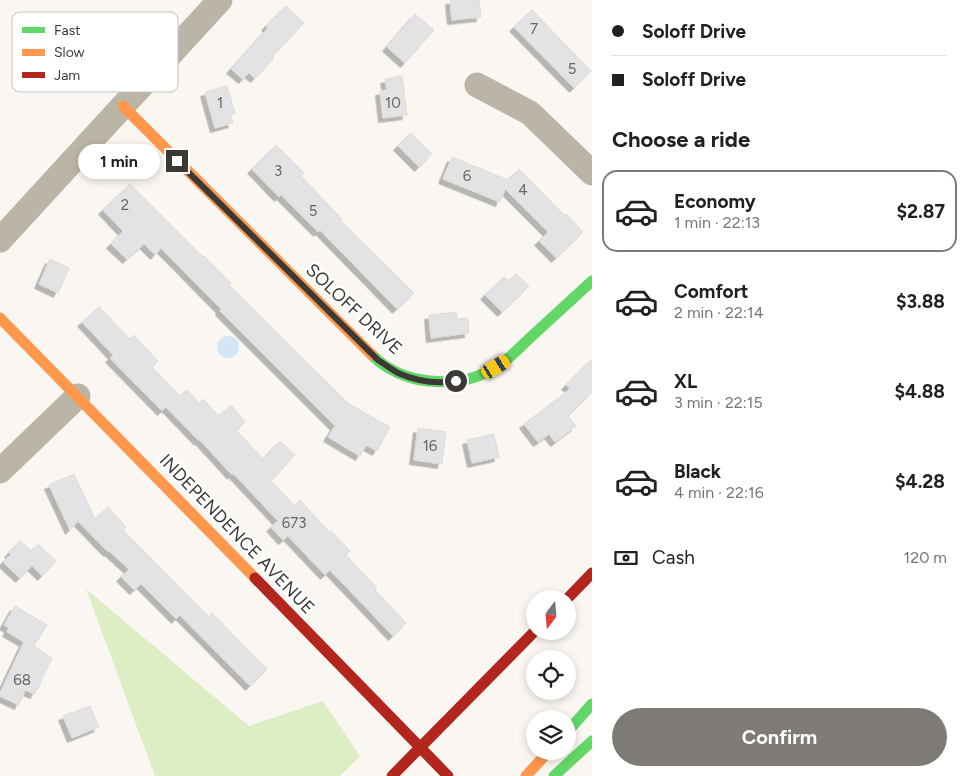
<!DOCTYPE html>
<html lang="en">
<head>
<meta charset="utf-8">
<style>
  :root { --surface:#fff; --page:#f2f2f2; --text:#202124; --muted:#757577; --line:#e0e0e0; --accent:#7e7b77 }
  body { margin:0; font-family:Figtree,sans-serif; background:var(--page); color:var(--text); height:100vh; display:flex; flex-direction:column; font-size:19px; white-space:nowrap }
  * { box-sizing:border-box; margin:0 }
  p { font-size:16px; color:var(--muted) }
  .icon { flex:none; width:28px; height:28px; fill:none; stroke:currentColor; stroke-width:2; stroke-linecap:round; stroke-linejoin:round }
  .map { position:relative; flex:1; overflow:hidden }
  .details { display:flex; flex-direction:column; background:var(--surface); width:375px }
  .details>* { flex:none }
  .hud { display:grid; align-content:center; height:110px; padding:0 20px; background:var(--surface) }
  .needle { width:32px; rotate:196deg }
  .tools { position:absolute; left:526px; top:590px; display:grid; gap:10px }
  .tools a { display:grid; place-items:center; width:50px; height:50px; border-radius:50%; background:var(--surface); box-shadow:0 2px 8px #0003; font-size:25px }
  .end { position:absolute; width:22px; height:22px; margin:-11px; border:6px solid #3b3835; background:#fff; box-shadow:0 0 0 2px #fff }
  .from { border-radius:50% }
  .bubble { position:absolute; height:35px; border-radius:18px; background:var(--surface); box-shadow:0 2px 8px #0003; font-size:16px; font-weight:700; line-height:35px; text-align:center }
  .car { position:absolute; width:15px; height:30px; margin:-15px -8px; border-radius:6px; box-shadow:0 0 4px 1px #0007; background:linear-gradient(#f5c518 24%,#345 0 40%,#f5c518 0 76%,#345 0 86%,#f5c518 0) }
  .hud b { display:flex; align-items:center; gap:18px; height:48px; font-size:19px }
  .hud b+b { border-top:1px solid var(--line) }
  .hud i { width:12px; height:12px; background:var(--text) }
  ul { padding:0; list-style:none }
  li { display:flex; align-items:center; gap:15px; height:82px; margin:0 10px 8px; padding:0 10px; border:2px solid transparent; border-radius:15px }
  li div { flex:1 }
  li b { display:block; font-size:19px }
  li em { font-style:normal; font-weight:700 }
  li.selected { border-color:var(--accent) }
  li>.icon { width:45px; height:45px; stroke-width:1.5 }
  h2 { padding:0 20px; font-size:22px; line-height:60px }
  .pay { display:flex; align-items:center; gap:12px; height:55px; padding:0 20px; font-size:19px }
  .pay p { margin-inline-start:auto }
  .action { display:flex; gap:10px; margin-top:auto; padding:10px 20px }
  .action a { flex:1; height:58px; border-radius:30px; background:var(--accent); color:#fff; font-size:20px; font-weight:700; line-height:58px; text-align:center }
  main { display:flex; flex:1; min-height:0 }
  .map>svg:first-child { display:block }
</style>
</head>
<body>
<main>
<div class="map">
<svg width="592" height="776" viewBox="0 0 592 776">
  <defs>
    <filter id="shadow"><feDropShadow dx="-4.5" dy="4.5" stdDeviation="0" flood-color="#0004"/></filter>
  </defs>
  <rect width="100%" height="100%" fill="#faf7f2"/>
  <!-- green -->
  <path fill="#ddeec5" d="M86,589L249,726L323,701L360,756L340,776H155Z"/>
  <!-- water -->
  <path fill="#d4e6f3" d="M217 347a11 11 0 1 1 22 0a11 11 0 1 1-22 0Z"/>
  <!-- building -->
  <path fill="#e5e2e5" stroke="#dddcdb" filter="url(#shadow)" d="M450,0H479L481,17L452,20Z
    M286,6L304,23L272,56L274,58L255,78L249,73L243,79L231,69L268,28L266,26Z
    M532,10L591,71L574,88L514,27Z
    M415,14L434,30L405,63L387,47Z
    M402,76L407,115L383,118L380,91L387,90L385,79Z
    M227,86L235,113L230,115L233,123L215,128L205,92Z
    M411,133L432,154L419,167L398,146Z
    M276,145L304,173L301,176L342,219L340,220L414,293L397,309L320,230L318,232L281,195L279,197L252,169Z
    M452,157L508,180L519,169L565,216L566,214L583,232L556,258L539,241L548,232L505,189L500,202L443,179Z
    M130,184L203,257L204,256L231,283L229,285L318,374H319L349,404L390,427L377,451L366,445L360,456L328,437L335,426L220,311L221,309L161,248L155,255L144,244L127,259L111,244L123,231L103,210Z
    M50,259L69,268L58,293L39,284Z
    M516,274L529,286L502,312L485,295L504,277L509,281Z
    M99,307L130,339L134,335L158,361L152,367L180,396L187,390L199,403L203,399L219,416L231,405L245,422L236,430L263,459L280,441L295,455L271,481L294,505L300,500L330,533L331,531L350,551L346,555L377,588L375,590L406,623L393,636L330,570L325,575L288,536L283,540L271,527L278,521L233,473L232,475L200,440L199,441L166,407L162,411L110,358L113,355L82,322Z
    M456,312L457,319L468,318L469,333L431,338L429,315Z
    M592,359V392L568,416L576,426L555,442L549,434L538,442L524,424L570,389L566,385Z
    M418,428L446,432L442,464L414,460Z
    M494,434L499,457L472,463L467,440Z
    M74,474L95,519L108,507L126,527L123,530L209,617L212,613L267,669L250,686L180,615L176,619L141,584L134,590L121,577L129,569L109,551L108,552L78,521L70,530L49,485Z
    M20,541L32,551L38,544L56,561L42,576L32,566L20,578L3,562L11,554L9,553Z
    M15,606L47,625L34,646L52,658L35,694L25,690L19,705L0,696V693L24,642L7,632L9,628L4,625Z
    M90,706L99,727L72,738L63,716Z"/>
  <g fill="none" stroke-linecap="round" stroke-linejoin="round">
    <!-- street -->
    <path stroke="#bbb5a7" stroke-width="25" d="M477,85L530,113L592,173
      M0,240L220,0
      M0,471L78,396"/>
    <!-- fast -->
    <path stroke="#63d668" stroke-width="11" d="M372,355C387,370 408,379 429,381C449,383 467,382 485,373C504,365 518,349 533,335C553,317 572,299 592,281
      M568,731L592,704
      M554,776L592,741"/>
    <!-- slow -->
    <path stroke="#ff974d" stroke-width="11" d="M123,106L372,355
      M0,318L255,578
      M526,776L549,751"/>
    <!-- jam -->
    <path stroke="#b3261e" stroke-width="11" d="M255,578L376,702
      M567,599L592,573
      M392,776L535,631"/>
    <!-- jam-bridge -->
    <path stroke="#b3261e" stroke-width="11" d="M376,702L448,776"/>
  </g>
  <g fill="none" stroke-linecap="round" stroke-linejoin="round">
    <!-- route -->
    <path stroke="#3b3835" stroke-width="6" d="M177,161L378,360C384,364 391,369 398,373C416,381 437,384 456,381"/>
  </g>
  <g text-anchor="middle" stroke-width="4.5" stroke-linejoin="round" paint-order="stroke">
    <!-- number labels -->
    <g font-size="15" fill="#686564">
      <text x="534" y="34">7</text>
      <text x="572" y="74">5</text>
      <text x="220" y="108">1</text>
      <text x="393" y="108">10</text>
      <text x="278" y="176">3</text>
      <text x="467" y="181">6</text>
      <text x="523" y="195">4</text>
      <text x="125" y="210">2</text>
      <text x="313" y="216">5</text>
      <text x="430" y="451">16</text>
      <text x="294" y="528">673</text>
      <text x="22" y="685">68</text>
    </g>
    <!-- street labels -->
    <g font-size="18" fill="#3b3835" stroke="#fff">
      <text transform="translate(354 309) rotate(43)" y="6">SOLOFF DRIVE</text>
      <text transform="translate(237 534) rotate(46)" y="6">INDEPENDENCE AVENUE</text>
    </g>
  </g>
  <!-- legend -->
  <rect x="12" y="12" width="166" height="80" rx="8" fill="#fff" stroke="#c4c3c2" stroke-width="1"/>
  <rect x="22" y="27" width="23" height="6" fill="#63d668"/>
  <rect x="22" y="49" width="23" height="7" fill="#ff974d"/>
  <rect x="22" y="72" width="23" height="6" fill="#b3261e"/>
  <g font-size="14" fill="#3b3835">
    <text x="54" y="35">Fast</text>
    <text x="54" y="57">Slow</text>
    <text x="54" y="80">Jam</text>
  </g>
</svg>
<div class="tools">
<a><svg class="needle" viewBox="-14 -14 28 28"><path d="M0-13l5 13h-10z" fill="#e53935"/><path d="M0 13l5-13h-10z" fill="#757577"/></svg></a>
<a><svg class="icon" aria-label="locate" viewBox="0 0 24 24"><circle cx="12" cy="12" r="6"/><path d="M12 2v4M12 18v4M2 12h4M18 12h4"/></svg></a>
<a><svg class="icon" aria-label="layers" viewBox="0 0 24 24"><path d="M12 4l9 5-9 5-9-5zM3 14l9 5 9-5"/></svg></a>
</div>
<i class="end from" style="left:456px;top:381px"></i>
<i class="end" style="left:177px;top:161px"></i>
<div class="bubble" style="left:78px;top:144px;width:82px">1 min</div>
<i class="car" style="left:496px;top:367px;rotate:59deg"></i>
</div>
<section class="details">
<div class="hud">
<b><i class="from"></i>Soloff Drive</b>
<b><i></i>Soloff Drive</b>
</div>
<h2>Choose a ride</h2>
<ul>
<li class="selected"><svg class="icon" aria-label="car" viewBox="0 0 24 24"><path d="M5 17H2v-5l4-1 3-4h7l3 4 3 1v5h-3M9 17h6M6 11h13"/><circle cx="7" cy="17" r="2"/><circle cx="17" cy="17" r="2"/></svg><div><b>Economy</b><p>1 min · 22:13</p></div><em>$2.87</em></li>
<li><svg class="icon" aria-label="car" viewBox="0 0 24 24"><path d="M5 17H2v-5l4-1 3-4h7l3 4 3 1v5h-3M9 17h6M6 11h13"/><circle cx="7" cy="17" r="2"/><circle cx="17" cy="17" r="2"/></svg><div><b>Comfort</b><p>2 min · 22:14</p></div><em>$3.88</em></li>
<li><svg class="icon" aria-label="car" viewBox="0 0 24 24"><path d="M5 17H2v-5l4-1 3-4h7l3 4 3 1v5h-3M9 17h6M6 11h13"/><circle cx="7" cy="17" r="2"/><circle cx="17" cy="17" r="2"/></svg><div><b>XL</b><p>3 min · 22:15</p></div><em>$4.88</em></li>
<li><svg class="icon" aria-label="car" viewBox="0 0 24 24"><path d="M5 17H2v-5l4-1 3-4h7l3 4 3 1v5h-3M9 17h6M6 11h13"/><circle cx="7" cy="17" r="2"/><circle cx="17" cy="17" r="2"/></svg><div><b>Black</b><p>4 min · 22:16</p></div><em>$4.28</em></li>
</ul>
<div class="pay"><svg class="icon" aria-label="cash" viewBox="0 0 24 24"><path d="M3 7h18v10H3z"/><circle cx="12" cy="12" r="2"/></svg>Cash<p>120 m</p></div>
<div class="action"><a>Confirm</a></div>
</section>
</main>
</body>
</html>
